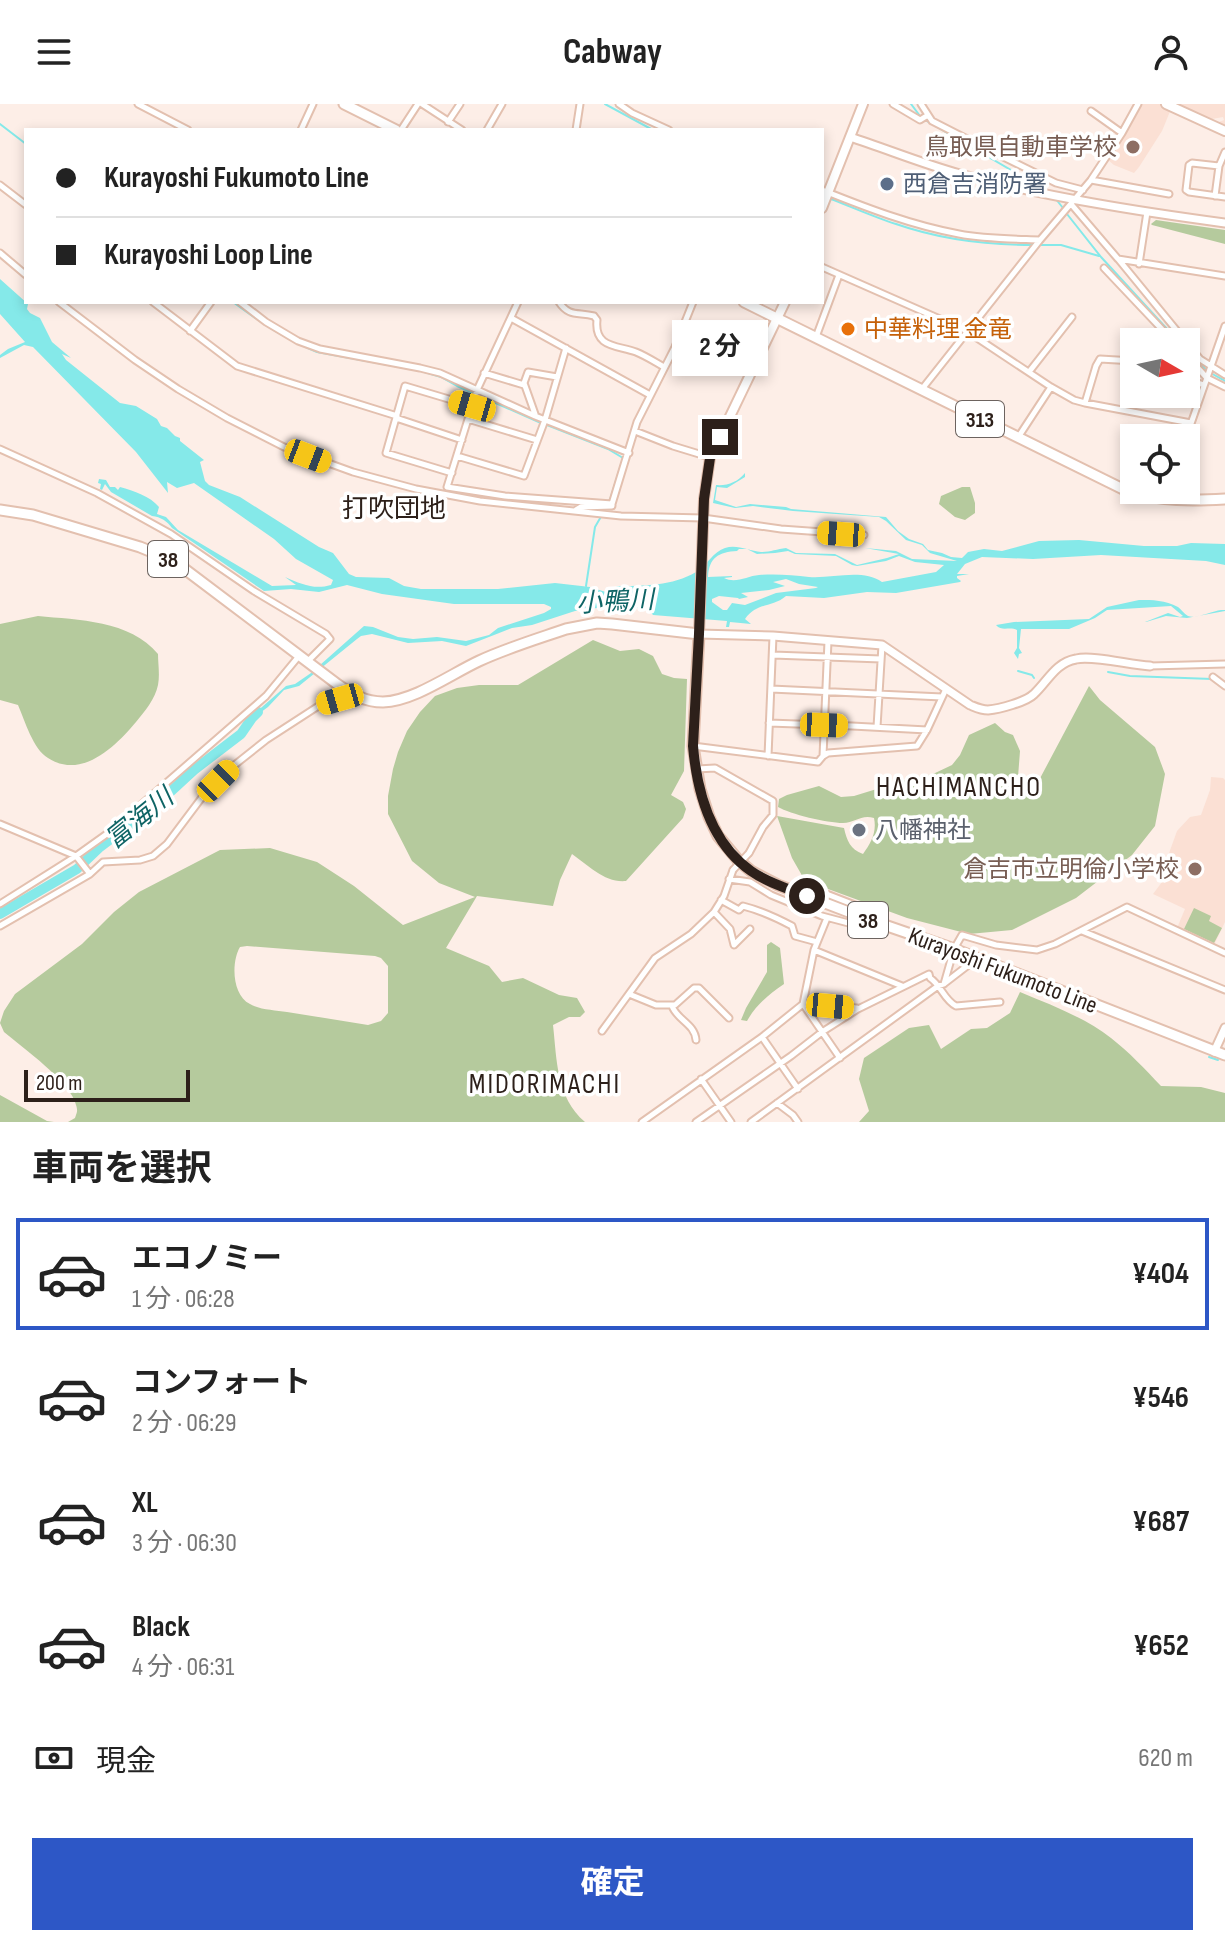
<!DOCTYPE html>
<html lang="ja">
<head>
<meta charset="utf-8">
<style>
  :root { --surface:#fff; --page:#f2f2f2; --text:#222; --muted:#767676; --line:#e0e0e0; --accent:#2d57c6 }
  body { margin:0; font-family:"Sofia Sans Condensed","Noto Sans JP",sans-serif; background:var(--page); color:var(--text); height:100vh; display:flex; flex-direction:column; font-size:30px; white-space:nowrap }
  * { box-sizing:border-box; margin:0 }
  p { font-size:26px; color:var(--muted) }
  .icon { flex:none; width:44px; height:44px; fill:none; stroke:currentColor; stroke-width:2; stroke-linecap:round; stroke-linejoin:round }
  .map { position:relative; height:1018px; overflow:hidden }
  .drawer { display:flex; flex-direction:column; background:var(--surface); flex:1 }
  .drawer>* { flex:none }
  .top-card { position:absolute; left:24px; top:24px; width:800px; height:176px; border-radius:0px; box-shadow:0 4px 12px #0003; display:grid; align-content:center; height:176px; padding:0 32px; background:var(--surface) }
  .needle { width:52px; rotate:99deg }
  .tools { position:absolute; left:1120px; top:224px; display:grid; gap:16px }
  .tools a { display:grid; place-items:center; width:80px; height:80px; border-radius:0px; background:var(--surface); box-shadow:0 4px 12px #0003; font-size:40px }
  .scale { position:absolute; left:24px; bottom:20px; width:166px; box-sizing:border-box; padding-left:8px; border:4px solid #2d201a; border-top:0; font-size:22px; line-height:28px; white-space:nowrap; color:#2d201a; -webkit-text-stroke:6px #fff; paint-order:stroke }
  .end { position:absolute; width:36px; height:36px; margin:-18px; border:10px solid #2d201a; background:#fff; box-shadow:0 0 0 4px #fff }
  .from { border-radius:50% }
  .bubble { position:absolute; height:56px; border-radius:0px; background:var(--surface); box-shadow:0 4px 12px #0003; font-size:26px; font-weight:700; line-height:56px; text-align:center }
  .car { position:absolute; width:24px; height:48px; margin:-24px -12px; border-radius:10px; box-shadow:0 0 6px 2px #0007; background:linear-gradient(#f5c518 24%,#345 0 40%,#f5c518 0 76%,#345 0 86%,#f5c518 0) }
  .top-card b { display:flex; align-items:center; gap:28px; height:76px; font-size:30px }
  .top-card b+b { border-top:2px solid var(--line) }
  .top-card i { width:20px; height:20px; background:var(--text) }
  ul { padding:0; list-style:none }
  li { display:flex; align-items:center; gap:24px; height:112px; margin:0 16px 12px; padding:0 16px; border:4px solid transparent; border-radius:0px }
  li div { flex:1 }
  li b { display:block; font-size:30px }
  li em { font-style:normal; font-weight:700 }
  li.active { border-color:var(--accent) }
  li>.icon { width:72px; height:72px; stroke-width:1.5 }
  h2 { padding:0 32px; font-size:36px; line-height:96px }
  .pay { display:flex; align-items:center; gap:20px; height:88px; padding:0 32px; font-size:30px }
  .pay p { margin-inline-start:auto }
  .cta { display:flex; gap:16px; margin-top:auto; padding:16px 32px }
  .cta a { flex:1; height:92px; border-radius:0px; background:var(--accent); color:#fff; font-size:32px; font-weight:700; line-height:92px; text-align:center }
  header { display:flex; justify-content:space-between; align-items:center; height:104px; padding:0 32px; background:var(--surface); font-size:36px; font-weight:700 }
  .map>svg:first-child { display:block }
</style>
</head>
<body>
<header><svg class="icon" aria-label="menu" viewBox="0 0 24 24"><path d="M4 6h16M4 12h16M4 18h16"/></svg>Cabway<svg class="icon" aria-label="person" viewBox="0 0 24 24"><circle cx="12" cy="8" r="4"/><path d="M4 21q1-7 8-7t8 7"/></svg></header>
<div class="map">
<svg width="1225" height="1018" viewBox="0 0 1225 1018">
  <rect width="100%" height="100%" fill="#fdeee7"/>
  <!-- built -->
  <path fill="#fbe0d4" d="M1140,0H1163L1171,5L1162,27L1139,63L1134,69L1114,61L1107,55Z
    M1177,0H1225V22L1219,18L1224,16L1223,13L1212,15Z
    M1211,673L1223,674L1225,676V818L1214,841L1177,824L1185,805L1153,790L1162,778L1168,752L1177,727L1190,713L1201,711L1210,686Z"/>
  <!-- green -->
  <path fill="#b5ca9d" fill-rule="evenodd" d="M1156,116L1225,126V140L1152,121L1151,120Z
    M962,383H970L975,399V409L965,416L955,413L939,400L941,392Z
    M38,512C78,516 130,516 158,550C158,559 160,571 158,581C155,595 145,607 136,618C116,642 82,676 48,654C33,645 25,617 18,601L0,596V520Z
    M593,536L620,547L639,545L653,552L662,570L674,574L687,575L684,667L671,691L683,698L686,705L683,714L626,777C605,779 589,762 572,750L560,776L553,802L477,792L446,844L489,862L502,878L523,874L559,891L577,894L585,908L580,913H569L553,921C557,956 556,993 585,1018H68L75,1014C77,1008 78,1007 76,1001C72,979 22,943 4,928L0,919L4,907L15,890L82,840L114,808L139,788L220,746L270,744L317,758L354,782L403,821L475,793L439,779L412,757L388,710V692L393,665L398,648L407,627L420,608L435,592L457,584L479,581H518ZM247,842L375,852L381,854L388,862V909L381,917L368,921C341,917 314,912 287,908C275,906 260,906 250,900C232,891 231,858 240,843Z
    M1089,582L1100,596L1155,643L1165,670L1155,722L1132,751L1076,794L1012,826L969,830L907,814L809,778L804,775L792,754L777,712L844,724C847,737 850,745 863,750C871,739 877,728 874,714C861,710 855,719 843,719C827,719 790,710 778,703L779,695L787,691L819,682L841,693L854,692L909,675L933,670L952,661L960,651L969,631L995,619L1005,628L1013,631L1020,647L1017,686L1031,685L1037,680Z
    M1194,804L1211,812L1209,817L1222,824L1214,839L1184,825Z
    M771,838L780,844L784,880C768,891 756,901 747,917L741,916L746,904L767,868V841Z
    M1020,888C1051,901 1084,913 1111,934C1129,948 1145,965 1161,982L1201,983L1225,989V1018H859L869,1007L859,975L864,954L909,924L929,921L941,945L971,925L987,924L1010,909Z
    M0,991L47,1017L54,1018H0Z"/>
  <!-- water -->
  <path fill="#85e9e9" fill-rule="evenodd" d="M0,175L28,200L27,205L30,209L40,214L52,238L71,254L62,250L66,256L120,299L136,302L157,315L161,322L167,324L175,332L180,334V337L204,356L200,358L205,377L209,381L240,393L319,443L333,449L349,470L356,473L389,474L404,482L421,485H498L555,479L590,483L612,490L617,482C643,482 673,482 696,468C706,462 714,447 725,444C737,440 749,447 761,448C770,448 777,445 786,444L796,449L835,450L857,461L887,454L899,450L865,444L896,447L912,455L957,457L930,449L922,441L906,436L886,417L879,413L793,407L753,402L735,404L713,399L716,381C727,382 738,378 745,369V373L727,384L717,383L715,396L736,403L750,400L786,403L791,405L886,413L898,427L909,435L923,440L928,446L942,449L951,453L962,454L968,448L984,445L1002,447L1039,437L1079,436L1144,442H1177L1191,439L1225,440V461L1206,457L1101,451L1033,455L982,453L965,460L957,470H969L957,472V474L961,477L960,478L896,489L867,488L824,494L786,492C772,504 757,498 745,515L751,520L730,518L729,523H726L727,517L653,511L649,506L644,504H597L575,507L532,521L512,524L466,542L442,537L408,539L372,530L361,532L357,535L299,582L284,586L268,603L249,617L247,616L286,582L295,580L311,569L364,522L373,523L398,533L413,535L437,533L466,537L489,531L498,524L544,509L551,505V503L544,500H454L382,490L347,481L319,488L291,485L264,487L172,424C167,417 161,413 152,412L111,388L105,380L102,386L100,385L101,380L98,379L99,375L106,376L110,383H115L118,386L120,383C134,387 150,392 159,403L157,410L166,413L178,426L272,482L296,481L285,473C301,480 314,486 331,481L333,476L296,455L274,435L194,379L177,384L167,378L168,389L136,348L33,243L24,241L0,254V251L8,245L25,238L0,210ZM739,445H747L757,450L775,449L788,447L795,450L836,452L852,461L857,462L886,457L899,452L915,458L944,461L936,468L882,478C862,464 831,475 809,473C793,471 776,470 759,471C747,472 736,480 724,474L732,473V472L708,473C709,453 719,448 737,447ZM786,475L799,480L818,483L816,484L776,489L745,501L732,499L727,506H723L712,498V495L719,492L738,494L739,495L748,493L741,489L769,486L785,482L773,478Z
    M1139,496C1153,496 1165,496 1178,503C1181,505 1184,510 1188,512C1196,515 1212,507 1221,506H1225V507L1187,514L1166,512L1146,518H1145L1168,509L1180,513L1183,512L1171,502L1107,506L1095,514L1069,525H1021L1019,544L1022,549L1019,550L1018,555L1014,549L1017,544V526C1010,522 1002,528 996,521L1014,518L1089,515L1107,503Z"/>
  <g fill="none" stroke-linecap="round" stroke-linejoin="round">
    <!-- stream -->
    <path stroke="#85e9e9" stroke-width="2" d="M605,0L653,26
      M911,0L920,12
      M925,16L1047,87
      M0,20L26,40
      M1055,94L1063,104
      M831,95C852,103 874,113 896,120C939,135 988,141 1033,141
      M1067,110L1101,153L1179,238
      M1040,141H1061L1099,152
      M233,198C260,218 286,236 317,248L421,267L441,273L457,282L541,319
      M1186,245L1207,267L1225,277
      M547,321L608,345L623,354L609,399
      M586,482L595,423L606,404
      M1018,567L1032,571L1034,574
      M1108,568L1130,572L1212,575
      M1209,953L1218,956"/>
    <!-- river -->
    <path stroke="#85e9e9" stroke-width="10" d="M0,810L77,765L100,743L157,700L194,666L241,630L252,614L258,608"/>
    <defs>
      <path id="minor" d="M138,0L188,26
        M422,0L462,26
        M619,0L632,9L669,26
        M893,0L920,16L928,11
        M921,0L932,17L975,39L1056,79L1083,86
        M1091,7L1122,29
        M448,18L460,0
        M301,26L313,0
        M401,26L418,0
        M487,26L502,0
        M576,26L580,0
        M1219,62L1192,59L1189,61L1186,86L1189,88L1225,93
        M1091,76L1169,90
        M0,81L26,101
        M822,86C867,104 911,121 959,130C985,135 1013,135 1040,136
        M1215,92L1219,62L1225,48
        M1071,100L1118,155L1225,172
        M0,149L26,171
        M1119,156L1200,255L1225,271
        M1139,160L1147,108
        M822,163L965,226L1051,283L1074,296L1085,299L1096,262L1100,255L1134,257
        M1104,164L1174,238
        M59,198L135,256L178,285L227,314L284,343L353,368L416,385L480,397L621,412L703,414L781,425L864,431
        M153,198L237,262L397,312
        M240,198L266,218L298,237L320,245L420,264L440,269L535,312L629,349
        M518,198L477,286L447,383L505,392L612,400V402L581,403L576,406
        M559,198C569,213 577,208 594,212L597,216C594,244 617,241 636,248C646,252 655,258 664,263
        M511,214L650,291
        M190,227L211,198
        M816,233L839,171
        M1186,251L1207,274L1225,283
        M1029,268L1072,213
        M484,269L524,281
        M1186,275L1204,281
        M922,285L1040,136L1091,76L1122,29L1138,0
        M1085,299L1191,319
        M535,310L524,279L528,268L557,273
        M396,314L462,336
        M468,315L537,336
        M635,327L673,342L709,353
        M1019,332L1051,283
        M1186,334L1225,222
        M0,345L97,389L171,430L254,487L326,530L330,535L307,558
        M457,352L524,372L545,316L566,244
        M452,369L386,349L405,282L472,302
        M612,400L637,318L675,243L693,198
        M773,551L881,555
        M1150,562L1225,560
        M1213,573L1225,582
        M771,585L942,593
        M769,619L852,622L927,626
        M877,623L882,541
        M693,642L818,658L823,652L828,649L917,642L927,626L946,585
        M768,652L773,532
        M823,652L828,537
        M697,665L715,664L773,697V711L763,723L749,749
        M0,720L76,752L90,770
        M729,775L750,778L771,791L822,812L856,821L867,815L860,803L806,782
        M721,796L739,806L743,802C759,806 777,814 792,822L795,832L817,838
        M0,800L76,752L111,727L266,592L299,552
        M714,808L730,825L734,841L750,825
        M827,814L814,846L803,900L840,954
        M0,822L90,770L103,758L140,756L153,752L167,740L203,692L232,663L266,636L320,601L340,595L349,589
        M1082,827L1225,886
        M814,846L902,882
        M945,879L971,859
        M629,890L656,901H675L694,884H699L729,914
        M672,902C677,916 695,920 696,936
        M602,927L655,854L691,830L714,808L724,792L733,766
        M762,933L798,985
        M701,975L731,1018
        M777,999L793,1011L798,1018
        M642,1018L762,933L803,900L857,904
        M696,1018L791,952L822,928L858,905L929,870L930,874C941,881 944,896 956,902L1000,898
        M751,1018L938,882L944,880L954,845L962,831L996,841L1037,846L1055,840L1127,803L1225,849"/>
      <path id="tertiary" d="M850,33C887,45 923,60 960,70C1047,93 1136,107 1225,119
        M699,530L773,532L882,541L970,601C975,603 981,606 988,606C999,605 1026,598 1034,590C1048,577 1055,559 1076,555C1093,551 1130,561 1150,562
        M1214,948L1225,924"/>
      <path id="secondary" d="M1166,0L1225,27
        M822,104L863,0
        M699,530L704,395L710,354L785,198"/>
      <path id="primary" d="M0,406L33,411L140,443L174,457L337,580C351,590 365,598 383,598C414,597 451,570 479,557C507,544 537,535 566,525L597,519L612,520L699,530L693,642L700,685L709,713L718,732L738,756L751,767L778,781L867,815L954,845L1225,951"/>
      <path id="trunk" d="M344,0L396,26
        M744,198L1129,388C1163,397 1190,397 1225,395"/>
    </defs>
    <!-- minor casing -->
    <use href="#minor" stroke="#e3c0af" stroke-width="9"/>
    <!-- tertiary casing -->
    <use href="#tertiary" stroke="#e3c0af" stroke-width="11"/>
    <!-- secondary casing -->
    <use href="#secondary" stroke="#e3c0af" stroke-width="12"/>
    <!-- primary casing -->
    <use href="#primary" stroke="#e3c0af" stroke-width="13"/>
    <!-- trunk casing -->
    <use href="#trunk" stroke="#e3c0af" stroke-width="13"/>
    <!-- minor -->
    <use href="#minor" stroke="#fff" stroke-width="5"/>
    <!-- tertiary -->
    <use href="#tertiary" stroke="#fff" stroke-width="7"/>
    <!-- secondary -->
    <use href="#secondary" stroke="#fff" stroke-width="8"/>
    <!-- primary -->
    <use href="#primary" stroke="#fff" stroke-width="9"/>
    <!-- trunk -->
    <use href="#trunk" stroke="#fff" stroke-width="9"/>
    <defs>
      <path id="minor-bridge" d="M733,766L749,749"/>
    </defs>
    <!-- minor-bridge casing -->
    <use href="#minor-bridge" stroke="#e3c0af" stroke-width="9" stroke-linecap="butt"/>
    <!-- minor-bridge -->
    <use href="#minor-bridge" stroke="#fff" stroke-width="5"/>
  </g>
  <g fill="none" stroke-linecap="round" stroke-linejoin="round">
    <!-- route -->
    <path stroke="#2d201a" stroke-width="10" d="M720,333L710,354L704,395L699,530L693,642C697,688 711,739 751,767C768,779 789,785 807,792"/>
  </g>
  <!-- markers -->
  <g fill="#8d6e63" stroke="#fff" stroke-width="3">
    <circle cx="1133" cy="43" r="8"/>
    <circle cx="1195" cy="765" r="8"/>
  </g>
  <circle fill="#5c6f8a" stroke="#fff" stroke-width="3" cx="887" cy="80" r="8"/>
  <circle fill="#e8710a" stroke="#fff" stroke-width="3" cx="848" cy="225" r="8"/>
  <circle fill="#6b7280" stroke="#fff" stroke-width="3" cx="859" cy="726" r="8"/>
  <g text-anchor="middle" stroke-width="7" stroke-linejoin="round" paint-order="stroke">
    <!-- shield labels -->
    <g fill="#fff" stroke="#6c635f" stroke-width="2">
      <rect x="956" y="297" width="48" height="36" rx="6"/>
      <rect x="148" y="437" width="40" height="36" rx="6"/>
      <rect x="848" y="798" width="40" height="36" rx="6"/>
    </g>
    <g font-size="22" font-weight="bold" fill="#2d201a">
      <text x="980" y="323">313</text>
      <text x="168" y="463">38</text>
      <text x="868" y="824">38</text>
    </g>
    <!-- education labels -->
    <g font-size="24" fill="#785e54" stroke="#fff" text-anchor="end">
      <text x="1117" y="51">鳥取県自動車学校</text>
      <text x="1179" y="773">倉吉市立明倫小学校</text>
    </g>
    <!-- service labels -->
    <g font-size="24" fill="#4e5e75" stroke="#fff" text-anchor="start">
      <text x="903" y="88">西倉吉消防署</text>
    </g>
    <!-- food labels -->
    <g font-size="24" fill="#c56008" stroke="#fff" text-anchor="start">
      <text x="864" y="233">中華料理 金竜</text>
    </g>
    <!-- worship labels -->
    <g font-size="24" fill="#5b616d" stroke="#fff" text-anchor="start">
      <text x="875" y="734">八幡神社</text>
    </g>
    <!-- street labels -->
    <g font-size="24" fill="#2d201a" stroke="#fff">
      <text transform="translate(1003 866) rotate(21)" y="8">Kurayoshi Fukumoto Line</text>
    </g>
    <!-- neighbourhood labels -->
    <g font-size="26" fill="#2d201a" stroke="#fff">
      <text x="394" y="413">打吹団地</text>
    </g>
    <!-- water labels -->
    <g font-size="26" font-style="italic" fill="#0e6465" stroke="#fff">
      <text transform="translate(615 497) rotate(-3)" y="9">小鴨川</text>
      <text transform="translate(139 714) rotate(-39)" y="9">富海川</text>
    </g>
    <!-- quarter labels -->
    <g font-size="28" letter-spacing="2" fill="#2d201a" stroke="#fff">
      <text x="959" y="692">HACHIMANCHO</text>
      <text x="545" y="989">MIDORIMACHI</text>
    </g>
  </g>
</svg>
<div class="tools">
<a><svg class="needle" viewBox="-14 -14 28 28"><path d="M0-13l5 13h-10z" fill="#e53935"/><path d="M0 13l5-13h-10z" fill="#767676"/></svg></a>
<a><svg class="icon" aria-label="locate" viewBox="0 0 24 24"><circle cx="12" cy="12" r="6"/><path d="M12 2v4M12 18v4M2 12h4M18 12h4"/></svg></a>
</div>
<div class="scale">200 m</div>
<i class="end from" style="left:807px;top:792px"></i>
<i class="end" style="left:720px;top:333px"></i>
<div class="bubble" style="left:672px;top:216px;width:96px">2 分</div>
<i class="car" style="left:472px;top:302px;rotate:286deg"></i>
<i class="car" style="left:308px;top:352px;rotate:111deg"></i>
<i class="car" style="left:841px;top:430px;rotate:274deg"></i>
<i class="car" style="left:340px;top:595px;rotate:254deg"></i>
<i class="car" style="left:824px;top:621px;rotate:92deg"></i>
<i class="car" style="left:218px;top:677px;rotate:45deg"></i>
<i class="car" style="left:830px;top:902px;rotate:95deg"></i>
<div class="top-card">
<b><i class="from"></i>Kurayoshi Fukumoto Line</b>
<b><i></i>Kurayoshi Loop Line</b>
</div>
</div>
<section class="drawer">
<h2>車両を選択</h2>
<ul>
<li class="active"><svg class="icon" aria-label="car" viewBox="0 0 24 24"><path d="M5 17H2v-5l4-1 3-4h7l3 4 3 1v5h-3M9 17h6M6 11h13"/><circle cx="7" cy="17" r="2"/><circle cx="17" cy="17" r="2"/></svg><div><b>エコノミー</b><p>1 分 · 06:28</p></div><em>¥404</em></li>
<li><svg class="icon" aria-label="car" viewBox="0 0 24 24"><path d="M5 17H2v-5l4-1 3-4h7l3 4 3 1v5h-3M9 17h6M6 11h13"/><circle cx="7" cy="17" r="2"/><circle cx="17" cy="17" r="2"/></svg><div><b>コンフォート</b><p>2 分 · 06:29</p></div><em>¥546</em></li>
<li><svg class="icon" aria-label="car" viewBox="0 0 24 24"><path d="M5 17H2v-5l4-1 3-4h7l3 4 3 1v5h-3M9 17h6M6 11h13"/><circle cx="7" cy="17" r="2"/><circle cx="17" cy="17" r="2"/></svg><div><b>XL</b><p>3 分 · 06:30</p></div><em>¥687</em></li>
<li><svg class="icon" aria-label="car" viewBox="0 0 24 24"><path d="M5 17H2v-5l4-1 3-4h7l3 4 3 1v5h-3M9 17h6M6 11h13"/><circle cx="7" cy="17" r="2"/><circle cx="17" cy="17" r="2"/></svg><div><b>Black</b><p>4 分 · 06:31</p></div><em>¥652</em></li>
</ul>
<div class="pay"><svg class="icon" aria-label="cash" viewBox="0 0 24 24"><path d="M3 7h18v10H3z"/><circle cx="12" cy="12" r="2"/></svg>現金<p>620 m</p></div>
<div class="cta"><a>確定</a></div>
</section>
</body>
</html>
